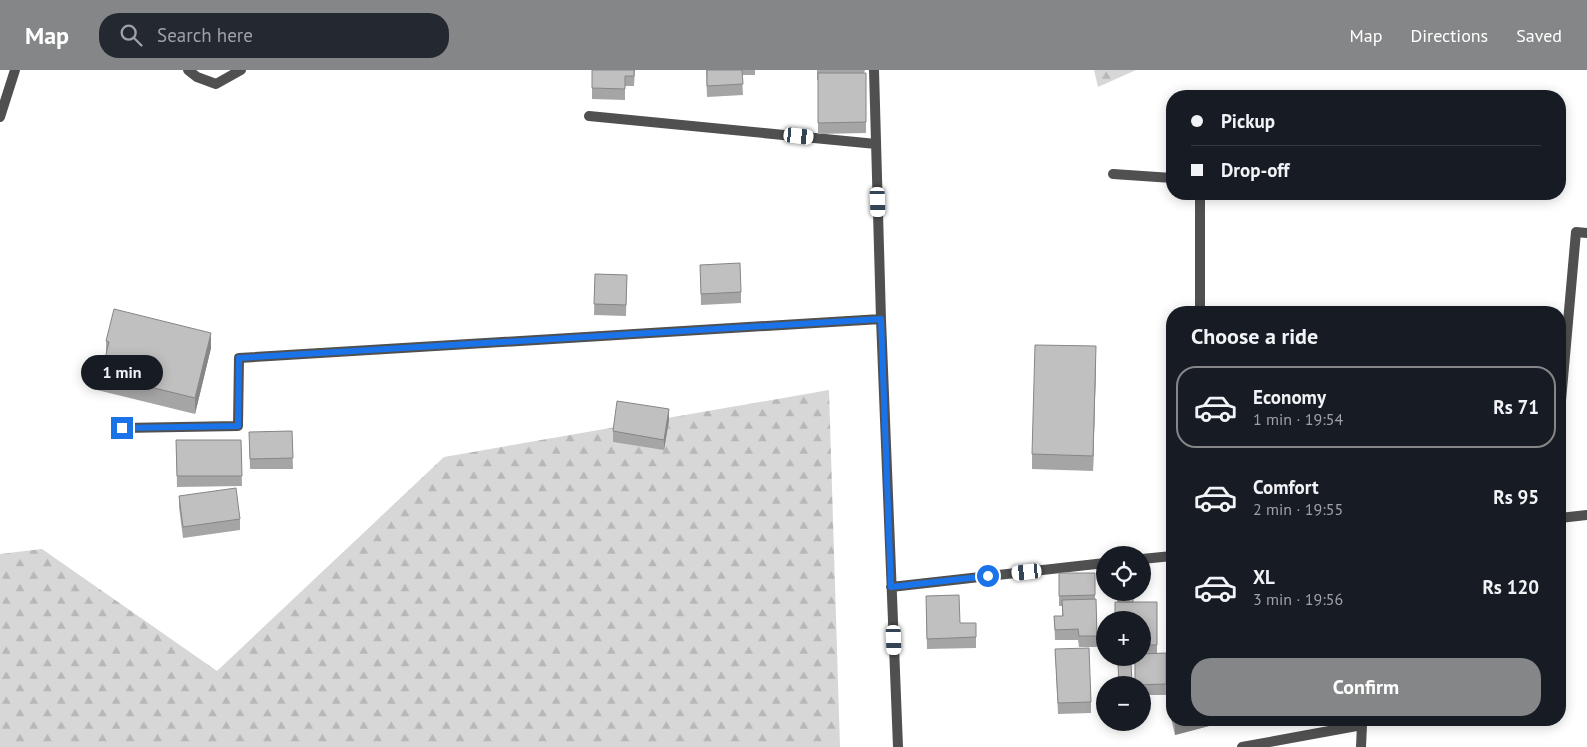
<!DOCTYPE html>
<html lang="en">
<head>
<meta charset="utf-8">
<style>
  :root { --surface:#171b24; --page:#242831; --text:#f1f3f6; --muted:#9ea1a6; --line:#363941; --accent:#858687 }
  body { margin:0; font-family:"PT Sans",sans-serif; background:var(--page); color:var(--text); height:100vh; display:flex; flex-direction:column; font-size:19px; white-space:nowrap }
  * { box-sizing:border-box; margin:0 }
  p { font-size:16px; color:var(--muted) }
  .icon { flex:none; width:28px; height:28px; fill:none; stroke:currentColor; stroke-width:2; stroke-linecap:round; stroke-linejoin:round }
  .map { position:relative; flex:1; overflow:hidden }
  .drawer { position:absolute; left:1166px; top:236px; width:400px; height:420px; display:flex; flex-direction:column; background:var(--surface); border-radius:20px; box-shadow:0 2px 12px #0003 }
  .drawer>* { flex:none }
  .banner { position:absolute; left:1166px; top:20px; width:400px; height:110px; border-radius:20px; box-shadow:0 2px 12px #0003; display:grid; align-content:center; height:110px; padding:0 25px; background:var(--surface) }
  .controls { position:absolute; left:1096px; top:476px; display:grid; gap:10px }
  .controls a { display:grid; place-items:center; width:55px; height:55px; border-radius:50%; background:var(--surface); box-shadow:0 2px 12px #0003; font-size:25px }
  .end { position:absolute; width:22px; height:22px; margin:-11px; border:6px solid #1a73e8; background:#fff; box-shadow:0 0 0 2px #fff }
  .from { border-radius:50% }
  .bubble { position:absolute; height:35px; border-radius:18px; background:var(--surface); box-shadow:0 2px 12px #0003; font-size:16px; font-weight:800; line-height:35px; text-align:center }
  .car { position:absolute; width:15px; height:30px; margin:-15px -8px; border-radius:6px; box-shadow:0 0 4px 1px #0007; background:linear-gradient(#fff 24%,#345 0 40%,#fff 0 76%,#345 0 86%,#fff 0) }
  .banner b { display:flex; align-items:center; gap:18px; height:48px; font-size:19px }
  .banner b+b { border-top:1px solid var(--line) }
  .banner i { width:12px; height:12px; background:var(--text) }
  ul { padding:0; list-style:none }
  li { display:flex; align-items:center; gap:15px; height:82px; margin:0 10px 8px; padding:0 15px; border:2px solid transparent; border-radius:20px }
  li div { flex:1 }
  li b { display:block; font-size:19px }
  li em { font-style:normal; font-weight:800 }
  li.current { border-color:var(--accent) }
  li>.icon { width:45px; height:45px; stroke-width:1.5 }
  h2 { padding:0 25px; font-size:22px; line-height:60px }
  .button { display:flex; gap:10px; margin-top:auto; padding:10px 25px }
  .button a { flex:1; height:58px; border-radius:20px; background:var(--accent); color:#fff; font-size:20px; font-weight:800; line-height:58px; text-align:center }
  header { display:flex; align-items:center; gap:30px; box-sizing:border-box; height:70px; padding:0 25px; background:var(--accent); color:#fff }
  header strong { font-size:24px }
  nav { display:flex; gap:28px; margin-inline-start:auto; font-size:18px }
  .search { width:350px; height:45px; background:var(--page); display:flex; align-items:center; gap:12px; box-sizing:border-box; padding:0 18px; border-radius:20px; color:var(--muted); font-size:19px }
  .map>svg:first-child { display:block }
</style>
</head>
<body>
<header>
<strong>Map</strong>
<div class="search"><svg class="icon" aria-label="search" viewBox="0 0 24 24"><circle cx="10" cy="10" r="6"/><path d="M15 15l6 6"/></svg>Search here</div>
<nav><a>Map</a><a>Directions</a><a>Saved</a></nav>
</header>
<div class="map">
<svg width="1587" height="677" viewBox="0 0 1587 677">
  <defs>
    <pattern id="forest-firs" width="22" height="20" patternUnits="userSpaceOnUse" patternTransform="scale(1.25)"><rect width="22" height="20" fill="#d7d7d7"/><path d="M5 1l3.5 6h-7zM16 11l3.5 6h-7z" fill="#b7b7b7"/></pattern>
  </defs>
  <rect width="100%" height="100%" fill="#fff"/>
  <!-- forest -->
  <path fill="url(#forest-firs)" d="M1094,0H1136L1098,17Z
    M829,320L840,677H0V484L42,479L217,601L444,387Z"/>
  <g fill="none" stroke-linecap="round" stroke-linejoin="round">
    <!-- minor -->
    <path stroke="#505050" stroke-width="10" d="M188,0L197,7L216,14L241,0
      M874,0L881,249
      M589,46L876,74
      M0,47L15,0
      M1113,104L1172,108
      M1198,124L1200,127V242
      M1560,342L1576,162L1587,163
      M122,358L238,356L239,288L881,249L898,677
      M1560,448L1587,445
      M1142,489L1172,486
      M891,517L1105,493
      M1242,677L1362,655L1363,650
      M1361,677L1362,655"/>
  </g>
  <!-- wall -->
  <path fill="#a5a5a5" d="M592,0H635L634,16H625V30L592,29Z
    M706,0H755V5H742L743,25L707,27Z
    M817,0H865L864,3H866V63L818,64V10H817Z
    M700,195L741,222V233L701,235Z
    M595,204L627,205L626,246L594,245Z
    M106,271L211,278L195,344L97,320V304L104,292L106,285Z
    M1096,292L1093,401L1032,399V384Z
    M669,350L664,380L613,372V361Z
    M292,361L293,399H250L249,362Z
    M176,370H241L242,416L177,417Z
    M179,426L240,449V460L183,468L179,437Z
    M1059,503H1095V529H1096L1097,577H1079L1078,570H1055L1054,546H1062V536H1059Z
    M1133,532H1157V584L1166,583V625H1142V615H1135V588H1142V550Z
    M926,537L960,553H976V578L927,579Z
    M1055,579L1091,632V643L1058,644Z
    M1170,633H1172V650H1209V656L1175,665L1170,644Z"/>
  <!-- shaded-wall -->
  <path fill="#868686" d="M211,263V278L195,344V328Z
    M1096,276V292L1093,401V386Z
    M669,339V350L664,380V370Z
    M1192,650H1209V656L1175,665V654Z"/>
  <!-- building -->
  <path fill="#c0c0c0" stroke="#868686" d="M592,0H634V6H625V19L592,18Z
    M707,0H742L743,14L707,16Z
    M818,3H866V52L818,53Z
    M740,193L741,222L701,224L700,195Z
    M595,204L627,205L626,235L594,234Z
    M114,239L211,263L195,328L97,304L101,291L104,292L109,272L106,271Z
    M1035,275L1096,276L1093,386L1032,384Z
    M617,331L669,339L664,370L613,361Z
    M292,361L293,388L250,389L249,362Z
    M176,370H241L242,406H177Z
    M236,418L240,449L183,457L179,426Z
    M1059,503H1095V525L1059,526Z
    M1118,523H1133V532H1118Z
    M959,525L960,553H976V567L927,569L926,526Z
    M1096,529L1097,566H1079L1078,559L1055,560L1054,546H1063L1062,530Z
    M1115,532H1157V575H1142V550H1115Z
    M1089,578L1091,632L1058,633L1055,579Z
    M1166,583V614L1135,615V588H1142V584Z
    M1131,593L1132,615H1119L1118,594Z
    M1170,633H1172V645Z
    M1174,650H1192L1175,654Z"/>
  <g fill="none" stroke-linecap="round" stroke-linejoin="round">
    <!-- route -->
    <path stroke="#1a73e8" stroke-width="6" d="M122,358L238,356L239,288L881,249L891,517L988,506"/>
  </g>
</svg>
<div class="controls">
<a><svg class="icon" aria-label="locate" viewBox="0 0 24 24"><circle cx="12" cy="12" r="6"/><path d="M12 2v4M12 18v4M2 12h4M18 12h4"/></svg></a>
<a>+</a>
<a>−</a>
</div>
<i class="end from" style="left:988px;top:506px"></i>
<i class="end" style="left:122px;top:358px"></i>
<div class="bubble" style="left:81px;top:285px;width:82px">1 min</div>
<i class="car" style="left:799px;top:66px;rotate:96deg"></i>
<i class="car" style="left:878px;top:132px;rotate:178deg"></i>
<i class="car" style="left:1027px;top:502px;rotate:264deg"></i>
<i class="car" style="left:894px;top:570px;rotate:178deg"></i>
<div class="banner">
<b><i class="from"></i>Pickup</b>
<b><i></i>Drop-off</b>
</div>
<section class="drawer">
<h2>Choose a ride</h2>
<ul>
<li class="current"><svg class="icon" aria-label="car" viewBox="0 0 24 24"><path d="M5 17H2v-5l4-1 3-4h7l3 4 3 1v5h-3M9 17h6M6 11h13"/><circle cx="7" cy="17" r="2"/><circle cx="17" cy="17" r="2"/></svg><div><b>Economy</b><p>1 min · 19:54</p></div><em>Rs 71</em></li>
<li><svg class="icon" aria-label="car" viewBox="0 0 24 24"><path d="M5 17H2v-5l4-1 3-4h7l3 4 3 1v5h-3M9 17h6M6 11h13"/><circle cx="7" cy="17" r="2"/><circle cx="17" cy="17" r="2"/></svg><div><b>Comfort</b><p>2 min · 19:55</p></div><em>Rs 95</em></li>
<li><svg class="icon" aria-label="car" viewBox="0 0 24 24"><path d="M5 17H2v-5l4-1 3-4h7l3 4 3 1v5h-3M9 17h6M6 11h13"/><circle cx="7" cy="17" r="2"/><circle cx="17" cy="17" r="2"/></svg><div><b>XL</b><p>3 min · 19:56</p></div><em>Rs 120</em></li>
</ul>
<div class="button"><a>Confirm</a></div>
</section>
</div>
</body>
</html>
